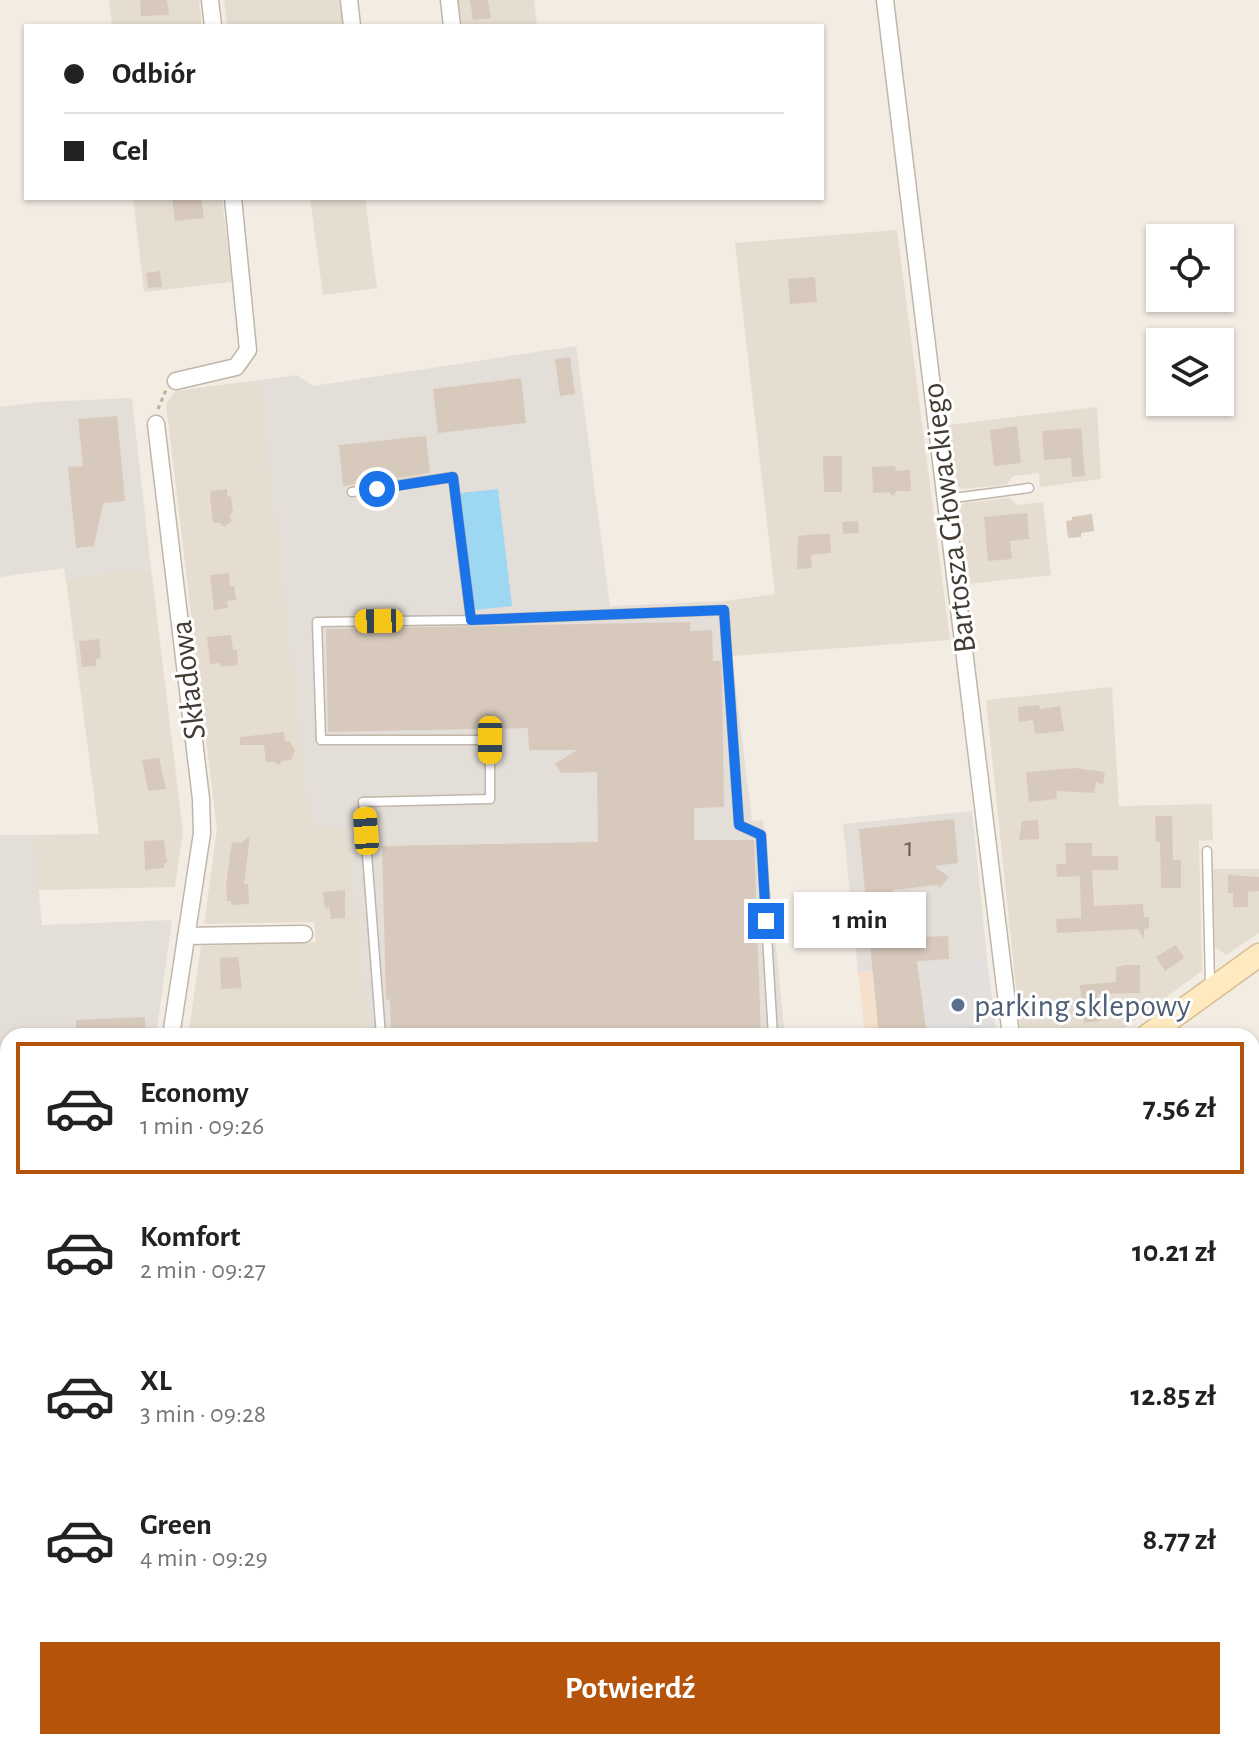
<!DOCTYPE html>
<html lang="pl">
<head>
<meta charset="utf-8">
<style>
  :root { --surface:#fff; --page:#f2f2f2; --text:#222; --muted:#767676; --line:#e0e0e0; --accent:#b45309 }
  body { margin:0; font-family:"Alegreya Sans",sans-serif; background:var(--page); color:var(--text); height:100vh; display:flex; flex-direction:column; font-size:30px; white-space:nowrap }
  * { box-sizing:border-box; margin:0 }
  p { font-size:26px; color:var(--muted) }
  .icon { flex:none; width:44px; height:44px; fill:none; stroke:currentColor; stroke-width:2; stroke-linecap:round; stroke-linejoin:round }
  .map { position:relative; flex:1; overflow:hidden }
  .details { position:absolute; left:0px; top:1028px; width:1260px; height:722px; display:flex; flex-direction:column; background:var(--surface); border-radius:24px 24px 0 0; box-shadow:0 2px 6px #0004 }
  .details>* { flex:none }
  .guide { position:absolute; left:24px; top:24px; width:800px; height:176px; border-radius:0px; box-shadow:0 2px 6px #0004; display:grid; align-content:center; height:176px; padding:0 40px; background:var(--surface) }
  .fabs { position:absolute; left:1146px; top:224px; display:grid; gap:16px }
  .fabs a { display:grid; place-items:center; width:88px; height:88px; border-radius:0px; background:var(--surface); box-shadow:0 2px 6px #0004; font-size:40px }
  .end { position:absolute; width:36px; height:36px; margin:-18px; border:10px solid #1a73e8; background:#fff; box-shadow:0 0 0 4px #fff }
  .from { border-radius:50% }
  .bubble { position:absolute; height:56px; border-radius:0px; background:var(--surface); box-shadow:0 2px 6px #0004; font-size:26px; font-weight:700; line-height:56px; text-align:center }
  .car { position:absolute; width:24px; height:48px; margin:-24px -12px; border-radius:10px; box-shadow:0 0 6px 2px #0007; background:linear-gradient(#f5c518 24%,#345 0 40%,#f5c518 0 76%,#345 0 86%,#f5c518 0) }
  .guide b { display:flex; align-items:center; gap:28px; height:76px; font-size:30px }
  .guide b+b { border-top:2px solid var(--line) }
  .guide i { width:20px; height:20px; background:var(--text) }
  ul { padding:14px 0 0; list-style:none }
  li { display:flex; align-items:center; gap:24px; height:132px; margin:0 16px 12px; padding:0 24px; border:4px solid transparent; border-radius:0px }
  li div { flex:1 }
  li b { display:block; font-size:30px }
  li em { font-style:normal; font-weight:700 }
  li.current { border-color:var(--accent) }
  li>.icon { width:72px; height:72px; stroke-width:1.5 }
  .action { display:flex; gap:16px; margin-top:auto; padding:16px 40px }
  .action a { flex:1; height:92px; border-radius:0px; background:var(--accent); color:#fff; font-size:32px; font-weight:700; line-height:92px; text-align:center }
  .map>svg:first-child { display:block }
</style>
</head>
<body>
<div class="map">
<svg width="1259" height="1749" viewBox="0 0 1259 1749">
  <rect width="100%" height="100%" fill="#f2ece3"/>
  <!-- residential -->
  <path fill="#e6ddd1" d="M109,0H199L202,26H112Z
    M224,0H341L344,26H227Z
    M440,0H534L537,26H443Z
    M133,198H222L232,282L144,292Z
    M310,198H365L377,288L323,295Z
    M897,230L950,640L732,656L725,601L775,594L735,243Z
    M259,380L311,829L348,828L369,1036H275L274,1030L189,1031L201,946L316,942L314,922L204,924L217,830L166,404L175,391Z
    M1097,407L1101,479L1040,487L1039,473L1013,476L1006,485L962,489L957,485L949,425Z
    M1009,498L1017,505L1043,502L1051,575L968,584L959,508L964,503Z
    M151,568L183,832L175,887L38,890L33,835L99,834L66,579Z
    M1112,687L1119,806L1212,804L1213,840L1199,841L1202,971L1113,1036H1021L986,700Z
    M1213,869H1259V933L1226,955L1215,947Z
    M1254,1468L1259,1474V1749H1167L1169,1742H1252Z
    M510,1742H610L631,1749H507Z
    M692,1742H903L901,1749H690Z
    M925,1742H981L979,1749H922Z"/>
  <!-- commercial -->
  <path fill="#f5e0cd" d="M918,966L927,1036H865L858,972Z"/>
  <!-- industrial -->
  <path fill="#e4ded8" d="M576,346L610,606L725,601L752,821L763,820L785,1036H369L348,829H311L259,380L297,375L313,386Z
    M132,398L151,568L66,579L64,568L0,577V407L40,402Z
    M972,811L987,959L858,972L843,824Z
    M0,835H33L42,925L172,920L156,1036H8V1120H0Z
    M0,1184H8V1218H0Z
    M190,1742H242L240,1749H187Z"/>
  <!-- parking -->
  <path fill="#e2dfdc" d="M987,959L997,1036H927L918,966Z"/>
  <!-- water -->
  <path fill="#9dd7f1" d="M498,489L512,606L474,610L460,493Z"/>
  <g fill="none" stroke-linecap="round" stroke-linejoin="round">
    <!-- stream -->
    <path stroke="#9dd7f1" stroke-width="4" d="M0,1467L8,1468
      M1183,1742L1210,1749
      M1161,1749L1163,1742"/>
  </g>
  <!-- building -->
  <path fill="#d7c9bc" d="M140,0H167L169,15L141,16Z
    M470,0H488L491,18L473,20Z
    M172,198H201L204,218L175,221Z
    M160,271L162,287L148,288L146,273Z
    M815,277L817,302L790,304L788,279Z
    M570,357L575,394L560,396L555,359Z
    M521,378L526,423L438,433L433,389Z
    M117,416L125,501L103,503L94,546L76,548L68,467L83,466L78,419Z
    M1017,426L1021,463L994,466L990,430Z
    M1081,428L1085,476L1072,477L1071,458L1044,460L1042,431Z
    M426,436L430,473L343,486L339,445Z
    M823,456H842V492H824Z
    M895,466L896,471L910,470L911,491H897L893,496L889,492L873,493L872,467Z
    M227,489V497L231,496L233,513L230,514L231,522L224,527L220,523H213L210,498L211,491Z
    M1027,513L1029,539L1010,541L1012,559L988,561L984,517Z
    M1092,514L1094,531L1081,533V537L1068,538L1066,521L1072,520V517Z
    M858,521L859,533L843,534L842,522Z
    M818,534H830L831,553L811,555L812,568L797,569L798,536Z
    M229,573L230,586H234L236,600L227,601L228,608L214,610L210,575Z
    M690,622V631L712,630L713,661H721L722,681L724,807L694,808V840H754L761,1036H391L390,999L386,1000L382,846L598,842L597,772L561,773L555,764L577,750H529L528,728L328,732L326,629Z
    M231,635L233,650H237L238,665L221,667L220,663L210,664L207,637Z
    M99,639L101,658L96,659V666L82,667L79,641Z
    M1039,705L1040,709L1060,706L1064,731L1035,734L1033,720L1019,722L1018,707Z
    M284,732L285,741H289L295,750L291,760L282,761L279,765L274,762H266L264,745H240V737Z
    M159,758L166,789L148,791L142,760Z
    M1074,768L1105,772L1103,784L1096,782L1094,793L1056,791L1057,799L1029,802L1026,772Z
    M1155,816H1172L1173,860H1181V888H1161L1160,842H1156Z
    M954,819L958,863L934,866L949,877L940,888L937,885L893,890L898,938L948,936L949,959L917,961L927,1036H879L859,829Z
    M1038,820L1039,839L1019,840L1022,821Z
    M250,836L244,884H248L249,904L231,905V901H227L226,885L232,842L241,843Z
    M164,840L167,863H164V868L145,870L144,841Z
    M1065,843H1092V856H1118V870H1092L1094,906L1143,904L1144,917H1149V928L1144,929V939L1138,929L1057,933L1056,919L1081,918L1080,876L1057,877L1056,864H1066Z
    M1228,875L1259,877V891L1248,892V907H1233V893H1228Z
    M345,890V918L331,919L329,907L325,908L323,892Z
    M1176,945L1184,958L1165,971L1156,957Z
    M238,957L242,988L221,989L220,958Z
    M1126,965H1140V993L1098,994L1101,1021L1084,1023L1080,985L1116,982V967Z
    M145,1017L146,1036H76V1020Z"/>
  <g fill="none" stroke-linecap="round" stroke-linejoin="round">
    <defs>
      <path id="service" d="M352,492L453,477L471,620L317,622L321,740H490V799L363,802L381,1036
        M946,499L1029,488
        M471,620L724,610L739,825L761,835L773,1036
        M1207,851L1210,985
        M0,1292H8"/>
      <path id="minor" d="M210,0L213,26
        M349,0L352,26
        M449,0L452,26
        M885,0L1011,1036
        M176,381L236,367L248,350L233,198
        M156,424L201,799L202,833L171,1036
        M186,936L304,934
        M1252,1443L1259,1452
        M913,1749L915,1742"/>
      <path id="tertiary" d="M676,1749L678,1742"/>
      <path id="secondary" d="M1147,1036L1259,955
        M0,1149H8"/>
    </defs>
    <!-- service casing -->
    <use href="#service" stroke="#c0b6a9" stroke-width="11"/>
    <!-- minor casing -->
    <use href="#minor" stroke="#c0b6a9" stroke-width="19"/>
    <!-- tertiary casing -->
    <use href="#tertiary" stroke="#c0b6a9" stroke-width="21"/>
    <!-- secondary casing -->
    <use href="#secondary" stroke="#d6be94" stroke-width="25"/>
    <!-- path -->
    <path stroke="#bfad97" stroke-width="3" stroke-dasharray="4 4" stroke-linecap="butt" d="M158,409L166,390"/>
    <!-- service -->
    <use href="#service" stroke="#fff" stroke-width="8"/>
    <!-- minor -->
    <use href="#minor" stroke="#fff" stroke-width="16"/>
    <!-- tertiary -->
    <use href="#tertiary" stroke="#fff" stroke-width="18"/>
    <!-- secondary -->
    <use href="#secondary" stroke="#ffeac0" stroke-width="22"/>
  </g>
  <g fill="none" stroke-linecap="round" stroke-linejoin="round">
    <!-- route -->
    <path stroke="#1a73e8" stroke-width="10" d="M377,489L453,477L471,620L724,610L739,825L761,835L766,921"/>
  </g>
  <!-- markers -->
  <circle fill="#5c6f8a" stroke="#fff" stroke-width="3" cx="958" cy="1005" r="8"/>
  <g text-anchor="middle" stroke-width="6" stroke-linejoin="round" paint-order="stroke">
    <!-- number labels -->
    <g font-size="28" fill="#695f55">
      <text x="909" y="856">1</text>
    </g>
    <!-- street labels -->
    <g font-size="32" fill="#443c33" stroke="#fff">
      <text transform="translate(948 518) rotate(-97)" y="11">Bartosza Głowackiego</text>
      <text transform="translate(187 680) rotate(-97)" y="11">Składowa</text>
    </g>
    <!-- service labels -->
    <g font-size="32" fill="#4e5e75" stroke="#fff" text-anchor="start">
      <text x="974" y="1016">parking sklepowy</text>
    </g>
  </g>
</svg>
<div class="fabs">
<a><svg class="icon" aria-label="locate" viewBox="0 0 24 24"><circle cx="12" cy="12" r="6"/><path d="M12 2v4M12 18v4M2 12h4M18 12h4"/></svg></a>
<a><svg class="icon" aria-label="layers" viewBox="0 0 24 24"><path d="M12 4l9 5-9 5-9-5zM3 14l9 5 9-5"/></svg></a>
</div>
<i class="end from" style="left:377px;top:489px"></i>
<i class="end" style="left:766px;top:921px"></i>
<div class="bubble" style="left:794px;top:892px;width:132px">1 min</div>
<i class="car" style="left:379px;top:621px;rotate:269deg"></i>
<i class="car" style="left:490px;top:740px;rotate:180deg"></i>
<i class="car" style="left:366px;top:831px;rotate:356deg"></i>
<div class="guide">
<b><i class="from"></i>Odbiór</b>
<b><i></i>Cel</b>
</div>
<section class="details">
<ul>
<li class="current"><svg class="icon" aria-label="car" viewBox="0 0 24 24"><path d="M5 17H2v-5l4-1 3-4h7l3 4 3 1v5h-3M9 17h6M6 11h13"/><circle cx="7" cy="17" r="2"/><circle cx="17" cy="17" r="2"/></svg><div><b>Economy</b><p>1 min · 09:26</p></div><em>7.56 zł</em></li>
<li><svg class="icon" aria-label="car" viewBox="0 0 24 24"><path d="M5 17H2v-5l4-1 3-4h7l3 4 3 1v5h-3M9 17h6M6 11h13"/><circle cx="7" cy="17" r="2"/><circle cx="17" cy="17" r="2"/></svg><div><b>Komfort</b><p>2 min · 09:27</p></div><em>10.21 zł</em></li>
<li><svg class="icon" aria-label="car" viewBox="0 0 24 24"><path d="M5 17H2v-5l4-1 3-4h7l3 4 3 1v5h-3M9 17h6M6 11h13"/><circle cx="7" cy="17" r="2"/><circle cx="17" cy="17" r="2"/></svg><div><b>XL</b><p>3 min · 09:28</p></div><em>12.85 zł</em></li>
<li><svg class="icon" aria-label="car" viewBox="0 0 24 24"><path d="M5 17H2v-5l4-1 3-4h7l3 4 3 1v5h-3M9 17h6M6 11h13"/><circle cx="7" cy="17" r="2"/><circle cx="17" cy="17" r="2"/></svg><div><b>Green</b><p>4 min · 09:29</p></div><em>8.77 zł</em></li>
</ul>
<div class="action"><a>Potwierdź</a></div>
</section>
</div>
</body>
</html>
